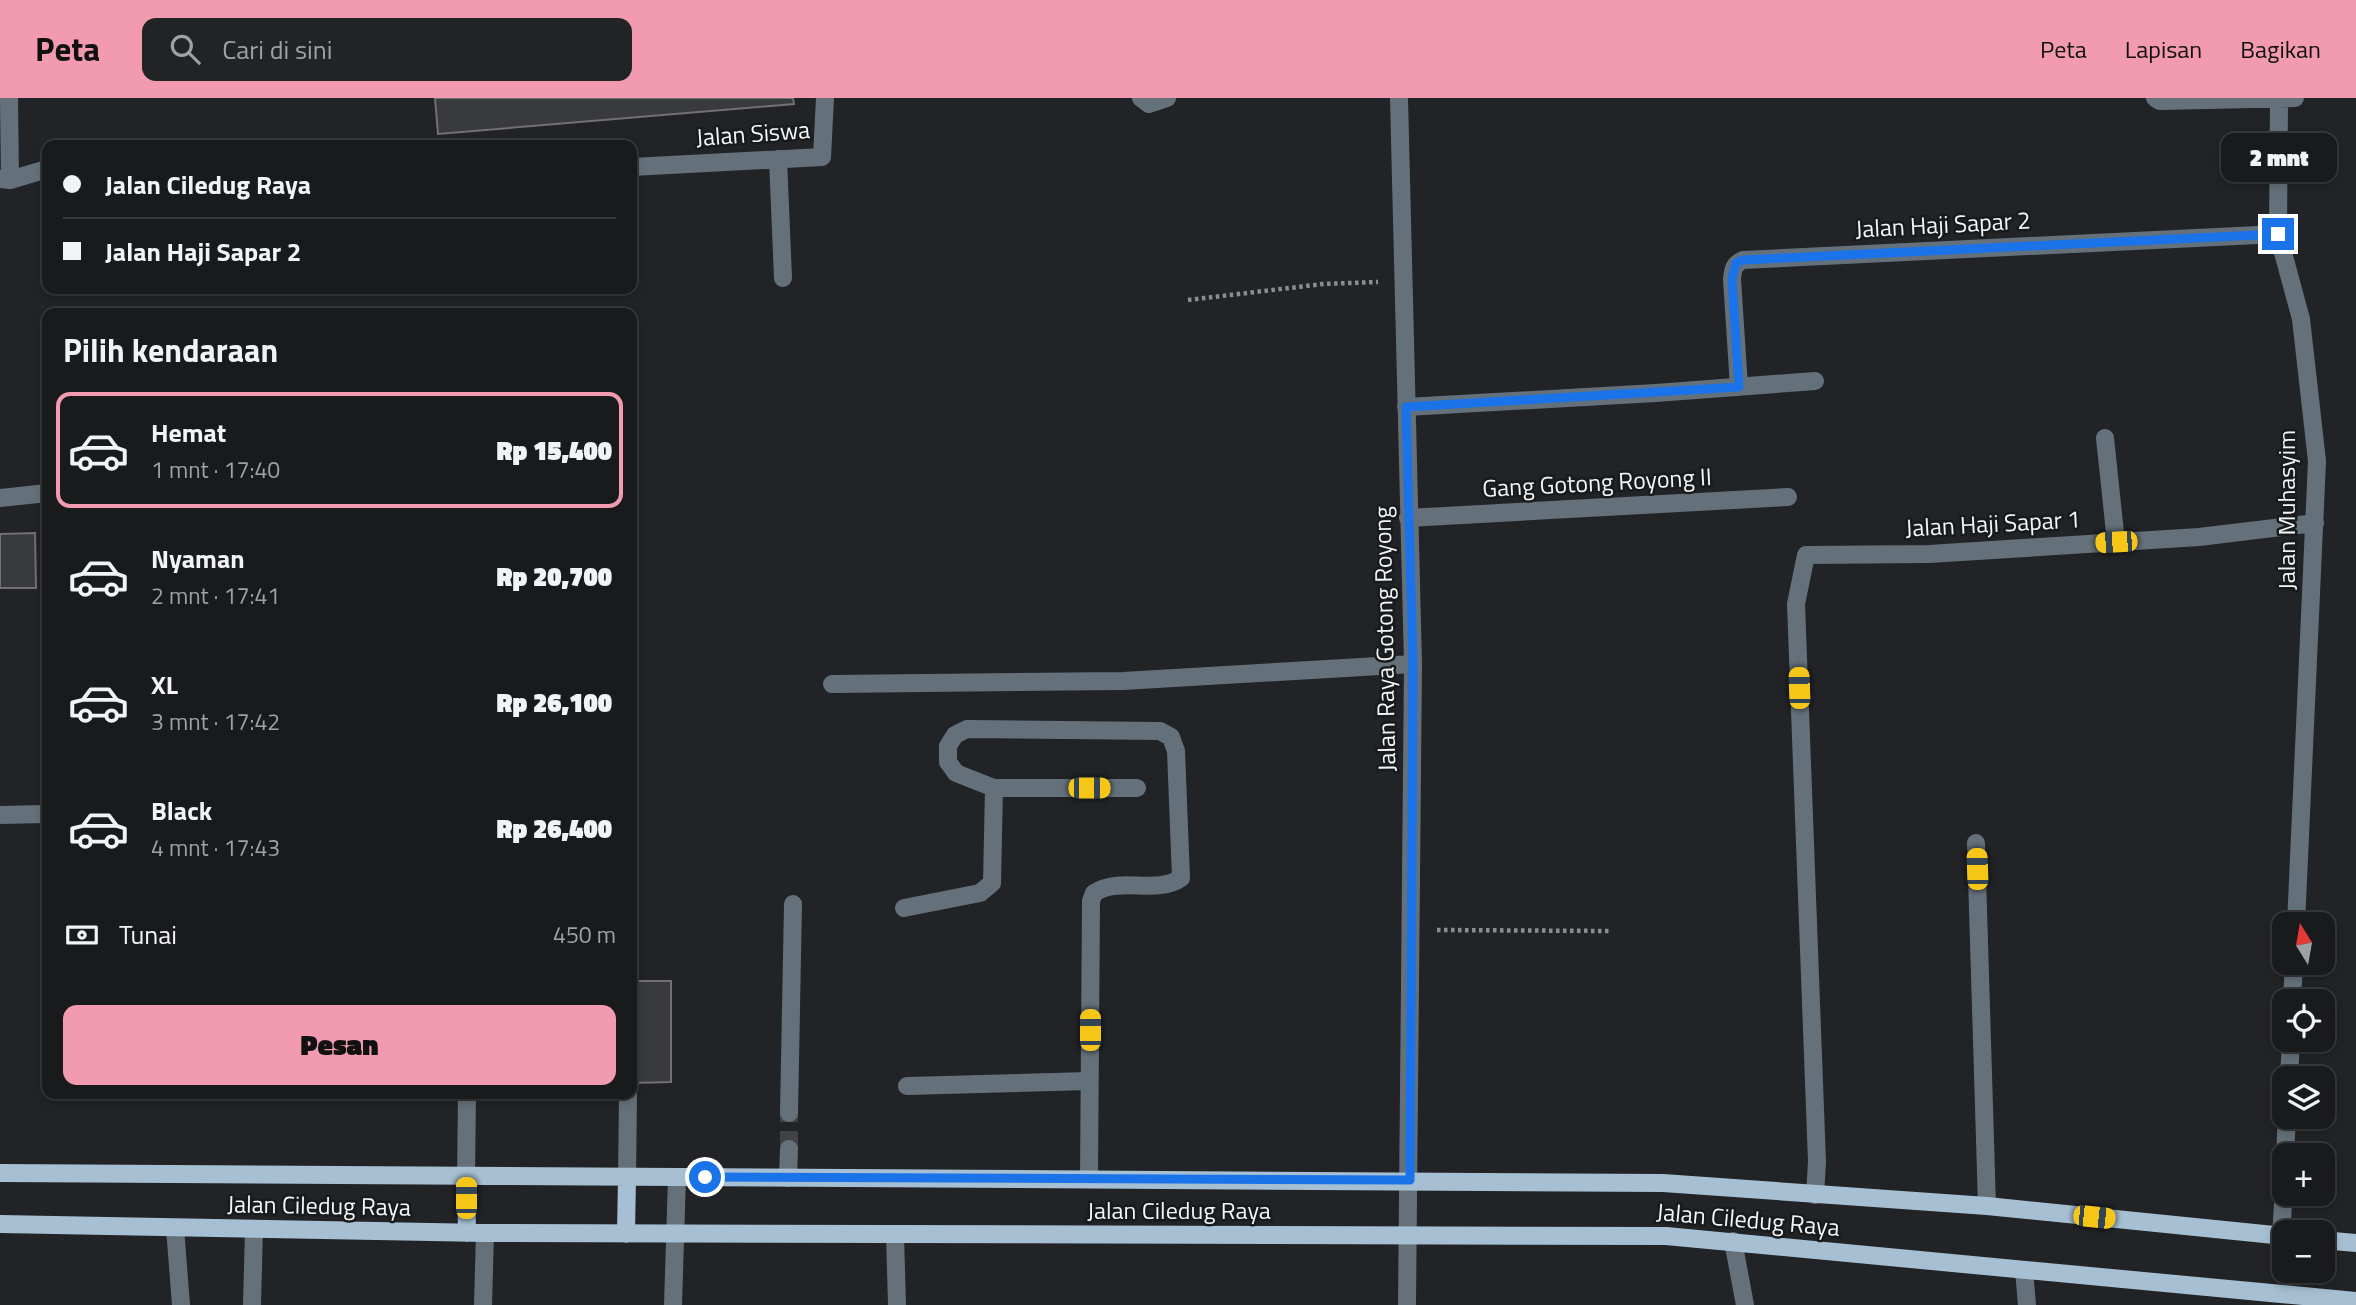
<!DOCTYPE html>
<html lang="id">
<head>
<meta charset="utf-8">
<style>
  :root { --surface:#191a1c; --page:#222325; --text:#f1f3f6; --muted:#9fa1a3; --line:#37383b; --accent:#f29aaf }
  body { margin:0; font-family:"Titillium Web",sans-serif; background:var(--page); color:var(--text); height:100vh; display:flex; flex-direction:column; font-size:26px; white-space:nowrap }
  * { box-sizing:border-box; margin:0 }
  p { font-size:23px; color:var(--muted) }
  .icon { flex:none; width:38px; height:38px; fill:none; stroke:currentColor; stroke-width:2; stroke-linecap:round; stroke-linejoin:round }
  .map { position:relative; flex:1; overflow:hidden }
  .side { position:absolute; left:42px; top:210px; width:595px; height:791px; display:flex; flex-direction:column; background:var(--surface); border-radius:14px; box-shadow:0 4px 10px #0003,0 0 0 2px var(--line) }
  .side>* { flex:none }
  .guide { position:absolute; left:42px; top:42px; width:595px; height:154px; border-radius:14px; box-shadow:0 4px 10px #0003,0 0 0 2px var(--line); display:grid; align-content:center; height:154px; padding:0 21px; background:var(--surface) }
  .needle { width:46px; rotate:349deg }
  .tools { position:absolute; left:2272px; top:814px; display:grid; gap:14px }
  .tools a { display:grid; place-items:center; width:63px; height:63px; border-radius:14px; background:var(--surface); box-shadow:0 4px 10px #0003,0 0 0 2px var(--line); font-size:35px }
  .end { position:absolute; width:32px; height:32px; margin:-16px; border:9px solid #1a73e8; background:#fff; box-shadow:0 0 0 4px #fff }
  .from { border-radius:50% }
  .bubble { position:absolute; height:49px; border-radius:14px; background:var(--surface); box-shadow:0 4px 10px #0003,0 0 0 2px var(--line); font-size:23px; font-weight:800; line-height:49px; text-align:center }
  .car { position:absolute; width:21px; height:42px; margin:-21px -10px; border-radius:9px; box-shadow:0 0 5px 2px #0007; background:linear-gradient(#f5c518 24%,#345 0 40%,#f5c518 0 76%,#345 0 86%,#f5c518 0) }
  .guide b { display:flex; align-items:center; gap:24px; height:66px; font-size:26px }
  .guide b+b { border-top:2px solid var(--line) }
  .guide i { width:18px; height:18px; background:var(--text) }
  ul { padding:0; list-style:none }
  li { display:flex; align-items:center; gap:21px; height:116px; margin:0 14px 10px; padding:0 7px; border:4px solid transparent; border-radius:14px }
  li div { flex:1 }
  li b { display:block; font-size:26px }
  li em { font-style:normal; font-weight:800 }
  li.on { border-color:var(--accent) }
  li>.icon { width:63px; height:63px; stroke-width:1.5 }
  h2 { padding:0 21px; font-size:32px; line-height:84px }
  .pay { display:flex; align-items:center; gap:18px; height:77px; padding:0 21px; font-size:26px }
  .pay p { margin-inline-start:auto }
  .cta { display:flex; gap:14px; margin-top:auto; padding:14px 21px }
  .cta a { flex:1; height:80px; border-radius:14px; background:var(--accent); color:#111; font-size:28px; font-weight:800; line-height:80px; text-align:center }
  header { display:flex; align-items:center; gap:42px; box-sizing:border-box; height:98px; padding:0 35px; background:var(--accent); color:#111 }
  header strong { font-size:33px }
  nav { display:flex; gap:38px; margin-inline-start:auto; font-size:24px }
  .search { width:490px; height:63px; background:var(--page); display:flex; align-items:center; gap:18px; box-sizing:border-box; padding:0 24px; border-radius:14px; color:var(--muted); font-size:26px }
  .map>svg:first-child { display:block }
</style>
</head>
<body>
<header>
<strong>Peta</strong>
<div class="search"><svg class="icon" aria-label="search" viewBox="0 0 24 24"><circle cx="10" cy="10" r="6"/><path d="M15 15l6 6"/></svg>Cari di sini</div>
<nav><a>Peta</a><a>Lapisan</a><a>Bagikan</a></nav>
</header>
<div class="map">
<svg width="2356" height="1207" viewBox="0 0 2356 1207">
  <rect width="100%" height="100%" fill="#212326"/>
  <!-- building -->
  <path fill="#393a3d" stroke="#717174" stroke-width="2" d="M435,0H793L794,6L438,36Z
    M35,435L36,490H0V436Z
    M632,883H671V984L632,985Z"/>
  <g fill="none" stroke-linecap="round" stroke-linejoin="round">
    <!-- street-tunnel -->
    <path stroke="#414245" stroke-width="18" stroke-dasharray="18 9" stroke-linecap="butt" d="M789,1051V1015"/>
    <!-- path -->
    <path stroke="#8c8d90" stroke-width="4.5" stroke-dasharray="3.5 3.5" stroke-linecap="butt" d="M1188,202L1323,186L1378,184
      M1437,832L1611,833"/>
    <!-- lane -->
    <path stroke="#65717a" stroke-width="18" d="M1976,745L1987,1108
      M904,810L980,795L992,785L994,690
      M907,988L1089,983
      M466,1079L467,996
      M627,1079L628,996
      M1089,1081L1091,803L1094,795C1120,778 1156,797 1181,780L1176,653L1171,639L1160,633L967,631L955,637L948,648V664L956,675L994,690H1137
      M175,1130L181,1207
      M2024,1172L2027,1207
      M483,1207L485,1135"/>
    <!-- street -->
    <path stroke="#65717a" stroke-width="18" d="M9,0L10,82
      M1141,0L1149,6L1167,0
      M1399,0L1413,566L1407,1207
      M2155,0L2160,3L2295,0
      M2279,1L2278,136L2301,221L2317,363L2296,826
      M778,61L783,180
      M632,69L822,59L825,0
      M0,81L10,82L47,71
      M1739,289L1732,181C1733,171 1734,166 1743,162L2278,136
      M1406,309L1656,295L1815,283
      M2105,340L2116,444
      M0,400L47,395
      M1408,420L1788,399
      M832,586L1123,583L1413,566
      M0,717L47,716
      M2292,903L2294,864
      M2289,980L2291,942
      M789,1015L793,806
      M2285,1057L2287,1018
      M788,1080L789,1051
      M1815,1097L1817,1064L1796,506L1806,457L1929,456L2199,439L2315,425
      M895,1137L897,1207
      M2281,1138L2284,1090
      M1733,1143L1745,1207
      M252,1207L254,1131
      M673,1207L677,1079"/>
    <!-- primary -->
    <path stroke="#a6bfd2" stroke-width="18" d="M0,1075L1663,1085L1987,1108L2284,1138
      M466,1079L467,1135
      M0,1126L485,1135L1666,1138L2356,1203
      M626,1136L627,1079
      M2322,1142L2356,1145"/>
  </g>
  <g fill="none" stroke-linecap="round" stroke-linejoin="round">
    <!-- route -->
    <path stroke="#1a73e8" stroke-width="9" d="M705,1079L1410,1082L1413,566L1406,309L1739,289L1732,181L1736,165L1743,162L2278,136"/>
  </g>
  <g text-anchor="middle" stroke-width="5" stroke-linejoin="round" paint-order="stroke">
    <!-- street labels -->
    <g font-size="24" fill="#f4f5f7" stroke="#181a1c">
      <text transform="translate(753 36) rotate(-4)" y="8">Jalan Siswa</text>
      <text transform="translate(1943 127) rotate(-3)" y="8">Jalan Haji Sapar 2</text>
      <text transform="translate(1597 385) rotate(-3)" y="8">Gang Gotong Royong II</text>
      <text transform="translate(2287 412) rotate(-90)" y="8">Jalan Muhasyim</text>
      <text transform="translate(1993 426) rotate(-3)" y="8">Jalan Haji Sapar 1</text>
      <text transform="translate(1385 541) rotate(-91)" y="8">Jalan Raya Gotong Royong</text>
      <text transform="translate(319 1108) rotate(1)" y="8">Jalan Ciledug Raya</text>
      <text x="1179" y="1121">Jalan Ciledug Raya</text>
      <text transform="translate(1748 1122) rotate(5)" y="8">Jalan Ciledug Raya</text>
    </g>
  </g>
</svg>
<div class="tools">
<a><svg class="needle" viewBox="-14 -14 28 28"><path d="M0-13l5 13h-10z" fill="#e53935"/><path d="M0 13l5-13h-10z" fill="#9fa1a3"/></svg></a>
<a><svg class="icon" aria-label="locate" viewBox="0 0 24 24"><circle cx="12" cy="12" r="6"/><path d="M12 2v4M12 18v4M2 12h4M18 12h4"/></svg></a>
<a><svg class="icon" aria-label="layers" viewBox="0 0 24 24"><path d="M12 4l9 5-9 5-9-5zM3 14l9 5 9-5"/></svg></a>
<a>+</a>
<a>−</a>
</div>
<i class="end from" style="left:705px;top:1079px"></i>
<i class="end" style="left:2278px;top:136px"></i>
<div class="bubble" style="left:2221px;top:35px;width:116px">2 mnt</div>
<i class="car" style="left:2116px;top:444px;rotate:267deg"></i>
<i class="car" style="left:1799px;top:590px;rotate:358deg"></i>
<i class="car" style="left:1089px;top:690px;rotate:90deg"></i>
<i class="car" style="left:1977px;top:771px;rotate:358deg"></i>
<i class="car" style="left:1090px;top:932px;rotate:0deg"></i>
<i class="car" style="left:466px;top:1100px;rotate:0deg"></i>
<i class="car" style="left:2094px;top:1119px;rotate:96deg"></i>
<div class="guide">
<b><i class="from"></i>Jalan Ciledug Raya</b>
<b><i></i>Jalan Haji Sapar 2</b>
</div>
<section class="side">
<h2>Pilih kendaraan</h2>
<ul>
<li class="on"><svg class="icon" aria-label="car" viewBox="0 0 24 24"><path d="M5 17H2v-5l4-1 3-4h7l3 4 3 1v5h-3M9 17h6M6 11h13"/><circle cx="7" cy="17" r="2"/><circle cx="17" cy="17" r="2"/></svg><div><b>Hemat</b><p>1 mnt · 17:40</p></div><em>Rp 15,400</em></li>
<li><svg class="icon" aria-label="car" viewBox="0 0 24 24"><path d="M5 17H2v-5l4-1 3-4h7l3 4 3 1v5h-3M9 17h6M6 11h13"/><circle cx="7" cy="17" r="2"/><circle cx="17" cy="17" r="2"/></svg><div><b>Nyaman</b><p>2 mnt · 17:41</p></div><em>Rp 20,700</em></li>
<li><svg class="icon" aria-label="car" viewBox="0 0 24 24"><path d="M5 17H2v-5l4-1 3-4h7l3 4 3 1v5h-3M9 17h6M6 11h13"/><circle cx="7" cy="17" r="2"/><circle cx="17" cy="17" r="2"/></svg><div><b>XL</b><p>3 mnt · 17:42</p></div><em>Rp 26,100</em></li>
<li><svg class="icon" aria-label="car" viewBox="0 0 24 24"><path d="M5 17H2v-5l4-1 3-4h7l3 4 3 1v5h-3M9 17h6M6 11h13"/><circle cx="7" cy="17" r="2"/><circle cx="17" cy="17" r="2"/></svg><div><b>Black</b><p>4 mnt · 17:43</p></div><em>Rp 26,400</em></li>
</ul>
<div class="pay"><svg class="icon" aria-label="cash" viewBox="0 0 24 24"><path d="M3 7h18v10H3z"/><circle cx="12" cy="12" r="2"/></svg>Tunai<p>450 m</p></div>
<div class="cta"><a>Pesan</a></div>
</section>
</div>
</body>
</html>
